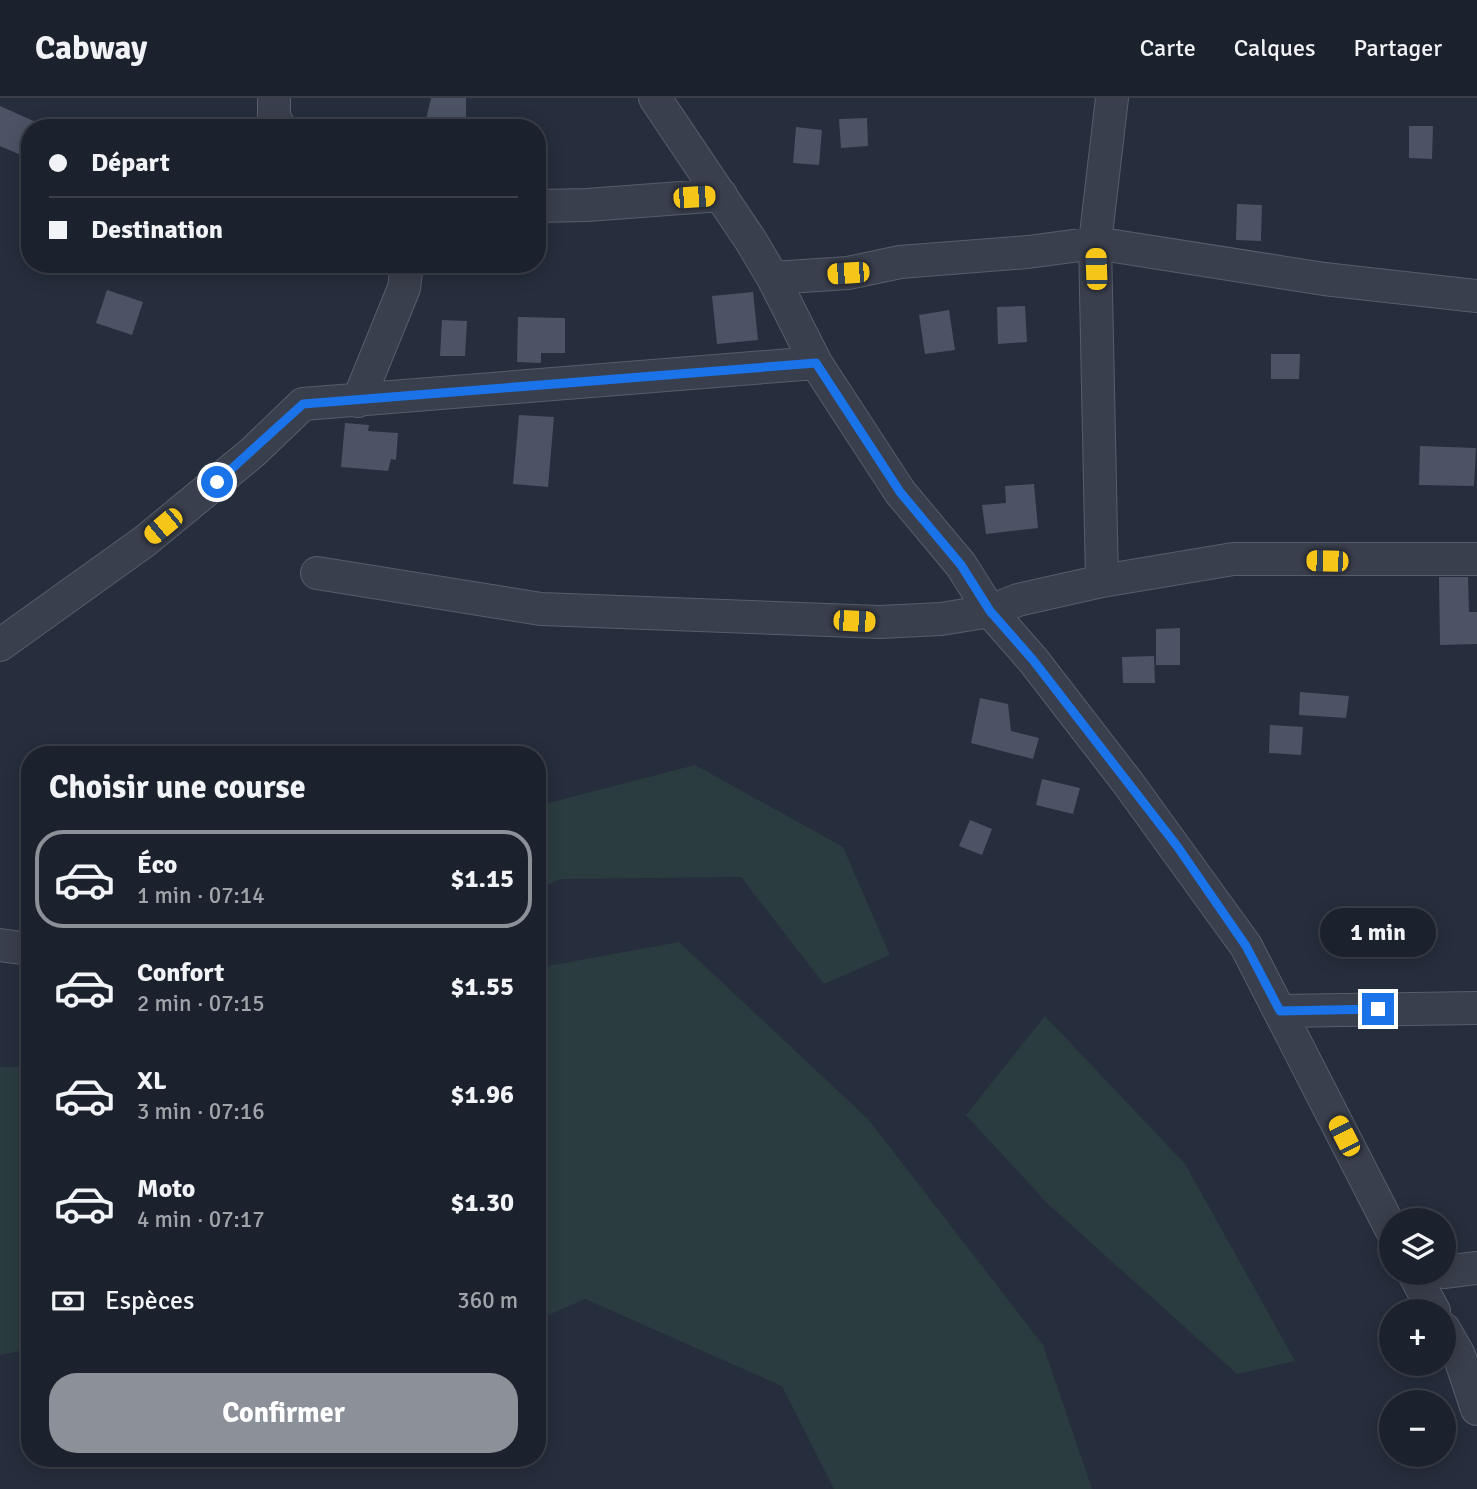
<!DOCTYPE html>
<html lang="fr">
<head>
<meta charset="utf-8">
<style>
  :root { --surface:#1c222d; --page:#292f39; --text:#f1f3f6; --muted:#a0a4aa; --line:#3a3f49; --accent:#8c9099 }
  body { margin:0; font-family:Signika,sans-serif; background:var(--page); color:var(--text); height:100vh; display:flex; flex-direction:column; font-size:26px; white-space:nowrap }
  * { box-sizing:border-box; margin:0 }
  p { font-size:23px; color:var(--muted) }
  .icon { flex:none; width:38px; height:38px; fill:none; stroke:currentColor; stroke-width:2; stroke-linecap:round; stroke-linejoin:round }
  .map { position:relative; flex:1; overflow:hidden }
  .sheet { position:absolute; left:21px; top:648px; width:525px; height:721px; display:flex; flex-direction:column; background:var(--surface); border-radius:28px; box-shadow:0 4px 18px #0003,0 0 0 2px var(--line) }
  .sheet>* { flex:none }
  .guide { position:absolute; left:21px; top:21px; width:525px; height:154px; border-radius:28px; box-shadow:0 4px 18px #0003,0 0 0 2px var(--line); display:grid; align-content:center; height:154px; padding:0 28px; background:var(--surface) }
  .tools { position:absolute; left:1379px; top:1110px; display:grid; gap:14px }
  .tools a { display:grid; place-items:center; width:77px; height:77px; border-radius:50%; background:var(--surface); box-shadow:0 4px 18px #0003,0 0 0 2px var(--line); font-size:35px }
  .end { position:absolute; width:32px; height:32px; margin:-16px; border:9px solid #1a73e8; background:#fff; box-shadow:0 0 0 4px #fff }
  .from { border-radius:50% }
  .bubble { position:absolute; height:49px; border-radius:24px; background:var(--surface); box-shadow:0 4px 18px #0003,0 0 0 2px var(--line); font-size:23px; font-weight:700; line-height:49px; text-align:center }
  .car { position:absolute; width:21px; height:42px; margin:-21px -10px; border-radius:9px; box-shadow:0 0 5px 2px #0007; background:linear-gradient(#f5c518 24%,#345 0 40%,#f5c518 0 76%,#345 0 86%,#f5c518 0) }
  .guide b { display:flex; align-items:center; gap:24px; height:66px; font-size:26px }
  .guide b+b { border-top:2px solid var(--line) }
  .guide i { width:18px; height:18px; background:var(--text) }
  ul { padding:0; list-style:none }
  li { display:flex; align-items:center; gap:21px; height:98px; margin:0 14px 10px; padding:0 14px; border:4px solid transparent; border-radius:28px }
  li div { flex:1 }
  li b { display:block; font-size:26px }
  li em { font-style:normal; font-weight:700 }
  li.current { border-color:var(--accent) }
  li>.icon { width:63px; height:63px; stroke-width:1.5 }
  h2 { padding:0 28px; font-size:32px; line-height:84px }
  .pay { display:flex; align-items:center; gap:18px; height:77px; padding:0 28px; font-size:26px }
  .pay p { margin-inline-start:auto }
  .button { display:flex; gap:14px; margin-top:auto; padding:14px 28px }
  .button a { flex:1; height:80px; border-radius:28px; background:var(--accent); color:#fff; font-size:28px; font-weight:700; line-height:80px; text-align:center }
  header { display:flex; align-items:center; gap:42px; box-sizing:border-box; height:98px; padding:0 35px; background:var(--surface); border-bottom:2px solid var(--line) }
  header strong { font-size:33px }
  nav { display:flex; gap:38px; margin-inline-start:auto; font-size:24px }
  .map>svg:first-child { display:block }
</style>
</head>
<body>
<header>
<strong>Cabway</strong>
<nav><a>Carte</a><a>Calques</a><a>Partager</a></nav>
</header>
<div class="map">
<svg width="1477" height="1391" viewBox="0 0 1477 1391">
  <rect width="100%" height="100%" fill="#262d3c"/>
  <!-- green -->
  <path fill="#2b3c41" d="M695,667L843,749L890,857L824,886L741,779L561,781L537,791V708Z
    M679,844L868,1021L1043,1247L1092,1391H834L782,1288L585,1201L537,1222V870Z
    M1045,918L1185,1066L1295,1263L1237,1276L1048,1106L966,1017Z
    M0,969H30V1251L0,1257Z"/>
  <!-- building -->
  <path fill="#4c5365" d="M431,0H466V30H424Z
    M0,8L38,25L36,30H30V43L23,58L0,48Z
    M867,20L868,48L841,50L839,21Z
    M1409,28H1433L1432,61L1409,60Z
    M796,29L822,32L819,67L793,65Z
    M1237,106L1262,107L1261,143L1236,142Z
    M107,192L143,204L132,237L96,225Z
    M753,194L758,242L717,246L712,198Z
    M1025,208L1027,244L998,246L997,209Z
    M949,212L955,252L925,256L919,217Z
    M518,219L565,220V255H541V265L517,264Z
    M442,222L467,223L465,258H440Z
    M1271,256H1300L1299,281H1271Z
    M519,317L554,319L548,389L513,386Z
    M345,325L369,327L368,333L398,335L396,362L391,361L388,373L341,369Z
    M1420,348L1476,350L1474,388L1419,387Z
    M1034,386L1038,430L986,436L982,407L1006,405L1005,388Z
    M1439,479H1468L1469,514H1477V546L1440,547Z
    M1180,530V567H1156V531Z
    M1154,558L1155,585H1123L1122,559Z
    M1300,594L1349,598L1346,620L1299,617Z
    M980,600L1008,606L1011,633L1039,640L1033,661L971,645Z
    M1270,627L1303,629L1301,657L1269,655Z
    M1042,681L1080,690L1073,716L1036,707Z
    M970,722L992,731L982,757L959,748Z"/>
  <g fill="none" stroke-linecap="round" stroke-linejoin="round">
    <defs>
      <path id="street" d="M274,0V18L280,30
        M655,0L751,143L773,180L816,265L900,394L961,467L990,513L1033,562L1128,685L1246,848L1391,1131
        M537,108L587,107L721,97
        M773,180L848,175L900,164L1028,154L1095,145L1324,181L1477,198
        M358,303L404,190L407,166
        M317,475L541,511L880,524L941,521L990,513L1018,502L1102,483L1233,461H1477
        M1102,483L1095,145L1112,0
        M0,547L145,443L253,354L303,306L816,265
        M0,847L30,851
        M1280,913L1477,910
        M1413,1174L1434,1213
        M1444,1174L1477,1170
        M1444,1231L1459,1257L1477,1311"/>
    </defs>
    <!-- street casing -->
    <use href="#street" stroke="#585d6b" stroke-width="34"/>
    <!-- street -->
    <use href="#street" stroke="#3a3f4d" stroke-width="32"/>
  </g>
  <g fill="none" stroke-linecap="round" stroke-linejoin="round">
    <!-- route -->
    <path stroke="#1a73e8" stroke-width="9" d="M217,384L303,306L816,265L900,394L961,467L990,513L1033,562L1177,748L1246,848L1280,913L1378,911"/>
  </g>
</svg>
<div class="tools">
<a><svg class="icon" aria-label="layers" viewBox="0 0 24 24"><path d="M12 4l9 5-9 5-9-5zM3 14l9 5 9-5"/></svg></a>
<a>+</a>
<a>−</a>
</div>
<i class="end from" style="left:217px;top:384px"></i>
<i class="end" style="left:1378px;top:911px"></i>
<div class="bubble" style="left:1320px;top:810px;width:116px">1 min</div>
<i class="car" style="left:694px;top:99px;rotate:86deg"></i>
<i class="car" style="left:1096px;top:171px;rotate:358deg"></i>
<i class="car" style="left:848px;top:175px;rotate:266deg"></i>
<i class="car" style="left:163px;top:428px;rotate:230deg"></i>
<i class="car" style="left:1327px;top:463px;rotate:271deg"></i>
<i class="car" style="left:854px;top:523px;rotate:93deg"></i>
<i class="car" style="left:1344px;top:1038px;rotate:333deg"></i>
<div class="guide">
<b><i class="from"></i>Départ</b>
<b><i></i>Destination</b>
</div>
<section class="sheet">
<h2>Choisir une course</h2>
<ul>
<li class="current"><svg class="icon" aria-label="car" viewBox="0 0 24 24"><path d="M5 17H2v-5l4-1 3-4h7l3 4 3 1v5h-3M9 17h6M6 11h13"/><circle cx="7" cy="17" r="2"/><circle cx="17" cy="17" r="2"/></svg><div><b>Éco</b><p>1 min · 07:14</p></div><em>$1.15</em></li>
<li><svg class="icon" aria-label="car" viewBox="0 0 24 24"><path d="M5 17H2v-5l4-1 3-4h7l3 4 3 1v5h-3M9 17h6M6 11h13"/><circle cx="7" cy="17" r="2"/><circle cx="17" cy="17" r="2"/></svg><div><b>Confort</b><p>2 min · 07:15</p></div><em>$1.55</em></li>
<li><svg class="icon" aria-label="car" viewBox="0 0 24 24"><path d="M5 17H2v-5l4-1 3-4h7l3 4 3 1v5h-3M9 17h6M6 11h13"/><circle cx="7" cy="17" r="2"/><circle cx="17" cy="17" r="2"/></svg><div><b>XL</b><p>3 min · 07:16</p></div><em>$1.96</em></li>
<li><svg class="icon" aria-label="car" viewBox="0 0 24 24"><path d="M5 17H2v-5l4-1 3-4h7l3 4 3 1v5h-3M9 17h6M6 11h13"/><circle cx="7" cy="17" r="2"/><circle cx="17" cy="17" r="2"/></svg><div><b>Moto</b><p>4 min · 07:17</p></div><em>$1.30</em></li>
</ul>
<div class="pay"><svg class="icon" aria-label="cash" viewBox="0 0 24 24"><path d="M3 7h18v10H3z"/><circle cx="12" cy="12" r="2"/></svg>Espèces<p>360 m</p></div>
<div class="button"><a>Confirmer</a></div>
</section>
</div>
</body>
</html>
